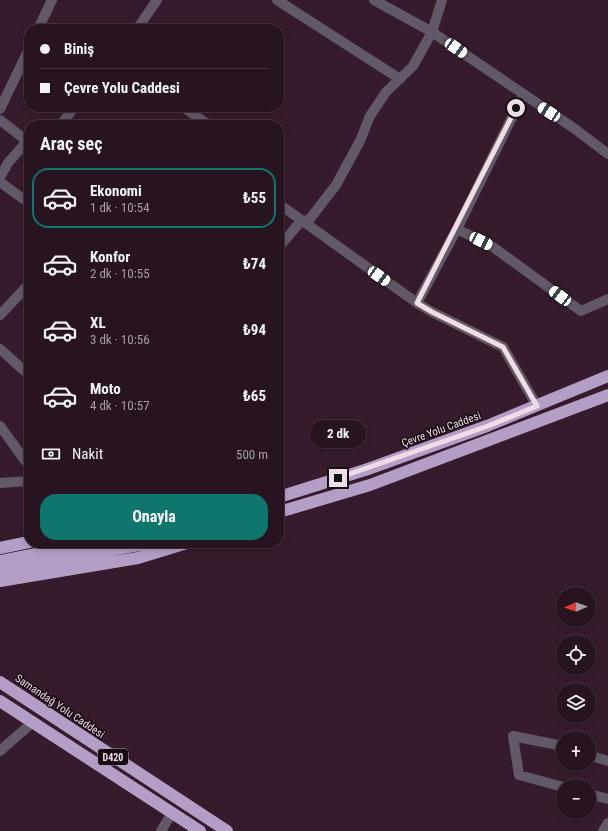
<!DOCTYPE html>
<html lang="tr">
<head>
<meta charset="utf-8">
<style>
  :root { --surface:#281421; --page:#301d2a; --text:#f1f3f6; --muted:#a59ea5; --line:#44333f; --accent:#0f766e }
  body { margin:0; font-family:"Roboto Condensed",sans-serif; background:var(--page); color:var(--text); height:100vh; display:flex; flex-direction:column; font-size:15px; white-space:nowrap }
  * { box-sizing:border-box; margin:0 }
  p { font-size:13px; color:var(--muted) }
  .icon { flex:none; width:22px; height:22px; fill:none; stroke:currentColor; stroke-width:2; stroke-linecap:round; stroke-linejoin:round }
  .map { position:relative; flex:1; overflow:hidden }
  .panel { position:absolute; left:24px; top:120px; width:260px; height:428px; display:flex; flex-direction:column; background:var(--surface); border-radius:16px; box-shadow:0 2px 6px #0003,0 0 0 1px var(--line) }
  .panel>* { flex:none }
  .banner { position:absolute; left:24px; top:24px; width:260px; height:88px; border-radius:16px; box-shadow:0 2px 6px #0003,0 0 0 1px var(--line); display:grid; align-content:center; height:88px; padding:0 16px; background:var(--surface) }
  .needle { width:26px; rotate:268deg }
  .controls { position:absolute; left:556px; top:587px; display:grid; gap:8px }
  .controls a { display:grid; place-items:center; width:40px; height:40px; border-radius:50%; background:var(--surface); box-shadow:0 2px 6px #0003,0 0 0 1px var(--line); font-size:20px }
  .end { position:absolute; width:18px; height:18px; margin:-9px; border:5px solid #efdce6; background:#111; box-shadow:0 0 0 2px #111 }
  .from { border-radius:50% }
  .bubble { position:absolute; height:28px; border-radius:14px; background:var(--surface); box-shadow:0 2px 6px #0003,0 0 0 1px var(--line); font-size:13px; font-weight:700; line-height:28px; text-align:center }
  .car { position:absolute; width:12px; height:24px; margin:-12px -6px; border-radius:5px; box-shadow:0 0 3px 1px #0007; background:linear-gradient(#fff 24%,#345 0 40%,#fff 0 76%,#345 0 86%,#fff 0) }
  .banner b { display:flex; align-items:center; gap:14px; height:38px; font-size:15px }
  .banner b+b { border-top:1px solid var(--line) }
  .banner i { width:10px; height:10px; background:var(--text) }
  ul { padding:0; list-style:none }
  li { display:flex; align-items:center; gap:12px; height:60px; margin:0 8px 6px; padding:0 8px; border:2px solid transparent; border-radius:16px }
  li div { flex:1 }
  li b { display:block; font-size:15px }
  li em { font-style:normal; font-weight:700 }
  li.selected { border-color:var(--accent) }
  li>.icon { width:36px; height:36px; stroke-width:1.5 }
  h2 { padding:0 16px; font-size:18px; line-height:48px }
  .pay { display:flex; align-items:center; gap:10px; height:44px; padding:0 16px; font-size:15px }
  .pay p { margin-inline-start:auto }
  .cta { display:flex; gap:8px; margin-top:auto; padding:8px 16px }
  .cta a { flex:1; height:46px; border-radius:16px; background:var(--accent); color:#fff; font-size:16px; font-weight:700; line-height:46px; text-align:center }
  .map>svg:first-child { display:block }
</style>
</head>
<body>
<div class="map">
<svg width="608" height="831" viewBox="0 0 608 831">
  <rect width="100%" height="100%" fill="#361b2c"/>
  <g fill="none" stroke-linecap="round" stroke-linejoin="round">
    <!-- minor -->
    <path stroke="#625968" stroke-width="10" d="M277,0L400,79
      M374,0L432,32L575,129L608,154
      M38,29L52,0
      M137,29L157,0
      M183,107L209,125
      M0,109L29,49
      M0,120L27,141
      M61,125L74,107
      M0,177L8,163L27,141H29
      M0,182L29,203
      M279,204L417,303L432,312L503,347L537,406
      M457,229L493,247L581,311L608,299
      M279,247L301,221L309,220L336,185L360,141L370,116L386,92L413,66L432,32L442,0
      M417,303L457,229L523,95
      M0,315L29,284
      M0,349L29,375
      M0,426L29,466
      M0,483L29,481
      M563,746L513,736L519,775L563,787
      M0,751L33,722
      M589,755L608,761
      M589,794L608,799
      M161,831L172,813
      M603,831L608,823"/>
    <!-- highway -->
    <path stroke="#b59ec6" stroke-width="12" d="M279,497L368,469L487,426L608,376
      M279,512L370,485L608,395
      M0,548L29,542
      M0,561L91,543
      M0,571L149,543
      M0,581L138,558L187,543
      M0,682L227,831
      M0,701L200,831"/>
  </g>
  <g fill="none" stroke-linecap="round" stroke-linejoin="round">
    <!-- route -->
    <path stroke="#efdce6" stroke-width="5" d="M338,478L488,426L537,406L503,347L432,312L417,303L516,108"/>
  </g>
  <g text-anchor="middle" stroke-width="3" stroke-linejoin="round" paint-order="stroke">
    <!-- shield labels -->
    <rect fill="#160a11" stroke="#ae9da6" stroke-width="1" x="98" y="749" width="30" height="16" rx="3"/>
    <g font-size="10" font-weight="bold" fill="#efdce6">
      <text x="113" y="761">D420</text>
    </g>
    <!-- street labels -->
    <g font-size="11" fill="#efdce6" stroke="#160a11">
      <text transform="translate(441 429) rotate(-20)" y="4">Çevre Yolu Caddesi</text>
      <text transform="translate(60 706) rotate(34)" y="4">Samandağ Yolu Caddesi</text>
    </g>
  </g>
</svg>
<div class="controls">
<a><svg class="needle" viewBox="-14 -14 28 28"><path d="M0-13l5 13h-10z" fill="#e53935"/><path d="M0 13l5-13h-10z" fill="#a59ea5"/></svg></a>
<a><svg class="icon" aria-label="locate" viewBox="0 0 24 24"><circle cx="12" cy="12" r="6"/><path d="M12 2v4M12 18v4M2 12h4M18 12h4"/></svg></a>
<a><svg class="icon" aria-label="layers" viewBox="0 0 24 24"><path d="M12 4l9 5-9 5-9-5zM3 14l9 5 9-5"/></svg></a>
<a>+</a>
<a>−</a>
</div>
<i class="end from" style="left:516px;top:108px"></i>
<i class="end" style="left:338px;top:478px"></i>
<div class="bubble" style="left:310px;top:420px;width:56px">2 dk</div>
<i class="car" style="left:456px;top:48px;rotate:125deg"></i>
<i class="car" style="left:549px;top:112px;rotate:303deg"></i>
<i class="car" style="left:481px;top:241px;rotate:117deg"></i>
<i class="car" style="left:379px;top:276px;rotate:125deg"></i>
<i class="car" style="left:560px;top:296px;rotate:307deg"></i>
<div class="banner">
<b><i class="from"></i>Biniş</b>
<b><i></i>Çevre Yolu Caddesi</b>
</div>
<section class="panel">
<h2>Araç seç</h2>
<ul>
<li class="selected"><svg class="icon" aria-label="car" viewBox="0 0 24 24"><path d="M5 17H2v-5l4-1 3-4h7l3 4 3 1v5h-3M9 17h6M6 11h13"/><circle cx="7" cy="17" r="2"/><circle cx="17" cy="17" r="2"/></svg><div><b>Ekonomi</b><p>1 dk · 10:54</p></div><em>₺55</em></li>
<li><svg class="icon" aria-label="car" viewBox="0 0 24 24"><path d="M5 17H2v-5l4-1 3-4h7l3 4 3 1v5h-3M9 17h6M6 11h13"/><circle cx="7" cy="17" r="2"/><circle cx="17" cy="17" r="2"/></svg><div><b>Konfor</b><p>2 dk · 10:55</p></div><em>₺74</em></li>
<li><svg class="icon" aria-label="car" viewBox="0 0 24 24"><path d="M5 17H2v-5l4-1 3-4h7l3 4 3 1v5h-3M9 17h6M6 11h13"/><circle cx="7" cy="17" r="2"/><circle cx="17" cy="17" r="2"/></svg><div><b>XL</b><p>3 dk · 10:56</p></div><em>₺94</em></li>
<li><svg class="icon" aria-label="car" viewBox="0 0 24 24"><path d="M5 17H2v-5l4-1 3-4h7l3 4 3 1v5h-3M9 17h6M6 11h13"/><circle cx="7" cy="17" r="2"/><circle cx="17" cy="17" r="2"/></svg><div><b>Moto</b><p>4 dk · 10:57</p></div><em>₺65</em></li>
</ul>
<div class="pay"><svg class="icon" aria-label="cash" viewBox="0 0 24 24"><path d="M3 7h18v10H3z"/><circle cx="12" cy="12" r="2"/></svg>Nakit<p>500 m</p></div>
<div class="cta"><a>Onayla</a></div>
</section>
</div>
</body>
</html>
